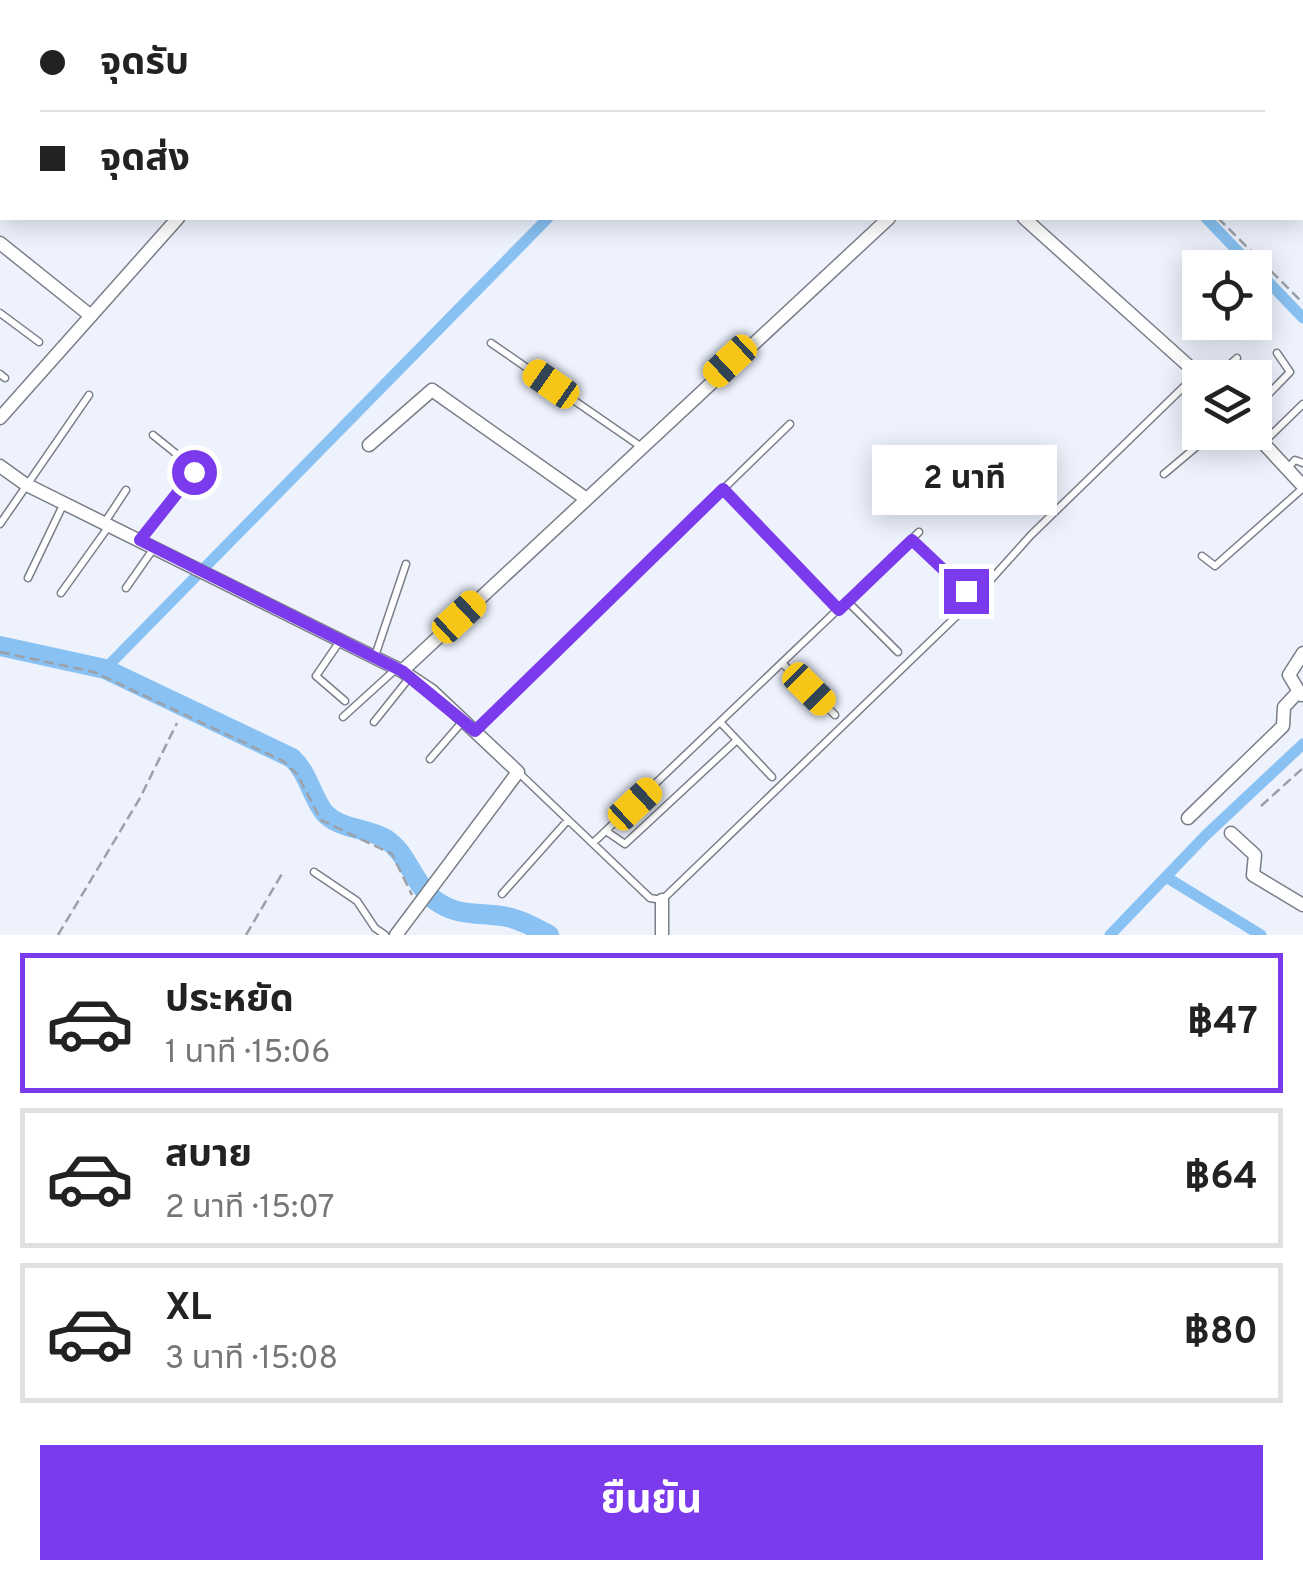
<!DOCTYPE html>
<html lang="th">
<head>
<meta charset="utf-8">
<style>
  :root { --surface:#fff; --page:#f6f6f6; --text:#222; --muted:#767676; --line:#e0e0e0; --accent:#7c3aed }
  body { margin:0; font-family:Overpass,"Noto Sans Thai",sans-serif; background:var(--page); color:var(--text); height:100vh; display:flex; flex-direction:column; font-size:38px; white-space:nowrap }
  * { box-sizing:border-box; margin:0 }
  p { font-size:32px; color:var(--muted) }
  .icon { flex:none; width:55px; height:55px; fill:none; stroke:currentColor; stroke-width:2; stroke-linecap:round; stroke-linejoin:round }
  .map { position:relative; height:935px; overflow:hidden }
  .side { display:flex; flex-direction:column; background:var(--surface); flex:1 }
  .side>* { flex:none }
  .top-card { position:absolute; left:0px; top:0px; width:1305px; height:220px; box-shadow:0 5px 25px #0003; display:grid; align-content:center; height:220px; padding:0 40px; background:var(--surface) }
  .controls { position:absolute; left:1182px; top:250px; display:grid; gap:20px }
  .controls a { display:grid; place-items:center; width:90px; height:90px; border-radius:0px; background:var(--surface); box-shadow:0 5px 25px #0003; font-size:50px }
  .end { position:absolute; width:45px; height:45px; margin:-22px; border:12px solid #7c3aed; background:#fff; box-shadow:0 0 0 5px #fff }
  .from { border-radius:50% }
  .bubble { position:absolute; height:70px; border-radius:0px; background:var(--surface); box-shadow:0 5px 25px #0003; font-size:32px; font-weight:700; line-height:70px; text-align:center }
  .car { position:absolute; width:30px; height:60px; margin:-30px -15px; border-radius:12px; box-shadow:0 0 8px 2px #0007; background:linear-gradient(#f5c518 24%,#345 0 40%,#f5c518 0 76%,#345 0 86%,#f5c518 0) }
  .top-card b { display:flex; align-items:center; gap:35px; height:95px; font-size:38px }
  .top-card b+b { border-top:2px solid var(--line) }
  .top-card i { width:25px; height:25px; background:var(--text) }
  ul { padding:18px 0 0; list-style:none }
  li { display:flex; align-items:center; gap:30px; height:140px; margin:0 20px 15px; padding:0 20px; border:5px solid var(--line); border-radius:0px }
  li div { flex:1 }
  li b { display:block; font-size:38px }
  li em { font-style:normal; font-weight:700 }
  li.current { border-color:var(--accent) }
  li>.icon { width:90px; height:90px; stroke-width:1.5 }
  .primary-button { display:flex; gap:20px; margin-top:auto; padding:20px 40px }
  .primary-button a { flex:1; height:115px; border-radius:0px; background:var(--accent); color:#fff; font-size:40px; font-weight:700; line-height:115px; text-align:center }
  .map>svg:first-child { display:block }
</style>
</head>
<body>
<div class="map">
<svg width="1303" height="935" viewBox="0 0 1303 935">
  <rect width="100%" height="100%" fill="#edf2fd"/>
  <g fill="none" stroke-linecap="round" stroke-linejoin="round">
    <!-- canal -->
    <path stroke="#88c1f2" stroke-width="11" d="M965,0L969,2
      M760,2L762,0
      M1206,218L1254,268
      M1255,268L1303,318
      M105,669L548,218
      M1166,877L1261,935
      M1110,935L1206,835L1303,744"/>
    <!-- river -->
    <path stroke="#88c1f2" stroke-width="20" d="M0,646L105,669L292,758C308,773 311,794 323,811C338,830 366,827 386,839C410,855 413,887 439,903C461,917 483,912 507,917C522,920 536,928 549,935"/>
    <defs>
      <path id="lane" d="M422,0L427,2
        M0,140L2,137
        M0,313L39,342
        M491,343L640,446
        M0,374L5,378
        M1215,378L1237,358
        M1255,408L1290,372L1277,353
        M1264,442L1303,404
        M1288,468L1295,460L1303,463
        M1164,474L1214,432
        M723,489L839,611
        M105,522L126,490
        M0,524L89,395
        M140,540L195,469L153,435
        M912,540L967,591
        M1202,556L1215,566L1303,488
        M28,578L64,503
        M126,588L154,548
        M61,593L109,526
        M848,602L898,652
        M340,641L316,676L345,701
        M375,656L406,564
        M783,664L835,715
        M343,717L397,668
        M374,722L410,677
        M721,723L772,777
        M476,730L790,424
        M430,759L463,721
        M519,773L650,898L662,900L968,605L1031,535L1198,373
        M606,831L625,844L737,740
        M593,843L919,532
        M314,872L357,901L375,928L385,935
        M502,894L568,820"/>
      <path id="street" d="M368,2L371,0
        M1024,218L1202,378
        M0,243L91,316
        M0,418L178,218
        M1253,432L1303,486
        M369,445L432,390L585,498
        M0,466L25,484L402,671L432,691L518,772L396,935
        M402,671L889,218
        M1301,695L1289,675L1303,653
        M1188,818L1283,726L1284,707L1298,692
        M1231,833L1255,855L1253,875L1303,905
        M662,935V900"/>
    </defs>
    <!-- lane casing -->
    <use href="#lane" stroke="#7a7e88" stroke-width="9"/>
    <!-- street casing -->
    <use href="#street" stroke="#7a7e88" stroke-width="15"/>
    <!-- path -->
    <path stroke="#9ca0a8" stroke-width="2.5" stroke-dasharray="10 5" stroke-linecap="butt" d="M982,0L986,2
      M1218,218L1303,303
      M0,652L94,672L283,761L297,774L321,820L392,854L412,895
      M1261,806L1303,768
      M58,935L140,798L177,723
      M246,935L283,872"/>
    <!-- lane -->
    <use href="#lane" stroke="#fff" stroke-width="6"/>
    <!-- street -->
    <use href="#street" stroke="#fff" stroke-width="12"/>
  </g>
  <g fill="none" stroke-linecap="round" stroke-linejoin="round">
    <!-- route -->
    <path stroke="#7c3aed" stroke-width="12" d="M194,472L140,540L402,671L475,731L723,489L839,610L912,540L966,591"/>
  </g>
</svg>
<div class="controls">
<a><svg class="icon" aria-label="locate" viewBox="0 0 24 24"><circle cx="12" cy="12" r="6"/><path d="M12 2v4M12 18v4M2 12h4M18 12h4"/></svg></a>
<a><svg class="icon" aria-label="layers" viewBox="0 0 24 24"><path d="M12 4l9 5-9 5-9-5zM3 14l9 5 9-5"/></svg></a>
</div>
<i class="end from" style="left:194px;top:472px"></i>
<i class="end" style="left:966px;top:591px"></i>
<div class="bubble" style="left:872px;top:445px;width:185px">2 นาที</div>
<i class="car" style="left:730px;top:361px;rotate:227deg"></i>
<i class="car" style="left:551px;top:384px;rotate:305deg"></i>
<i class="car" style="left:459px;top:617px;rotate:47deg"></i>
<i class="car" style="left:809px;top:689px;rotate:135deg"></i>
<i class="car" style="left:635px;top:804px;rotate:47deg"></i>
<div class="top-card">
<b><i class="from"></i>จุดรับ</b>
<b><i></i>จุดส่ง</b>
</div>
</div>
<section class="side">
<ul>
<li class="current"><svg class="icon" aria-label="car" viewBox="0 0 24 24"><path d="M5 17H2v-5l4-1 3-4h7l3 4 3 1v5h-3M9 17h6M6 11h13"/><circle cx="7" cy="17" r="2"/><circle cx="17" cy="17" r="2"/></svg><div><b>ประหยัด</b><p>1 นาที · 15:06</p></div><em>฿47</em></li>
<li><svg class="icon" aria-label="car" viewBox="0 0 24 24"><path d="M5 17H2v-5l4-1 3-4h7l3 4 3 1v5h-3M9 17h6M6 11h13"/><circle cx="7" cy="17" r="2"/><circle cx="17" cy="17" r="2"/></svg><div><b>สบาย</b><p>2 นาที · 15:07</p></div><em>฿64</em></li>
<li><svg class="icon" aria-label="car" viewBox="0 0 24 24"><path d="M5 17H2v-5l4-1 3-4h7l3 4 3 1v5h-3M9 17h6M6 11h13"/><circle cx="7" cy="17" r="2"/><circle cx="17" cy="17" r="2"/></svg><div><b>XL</b><p>3 นาที · 15:08</p></div><em>฿80</em></li>
</ul>
<div class="primary-button"><a>ยืนยัน</a></div>
</section>
</body>
</html>
